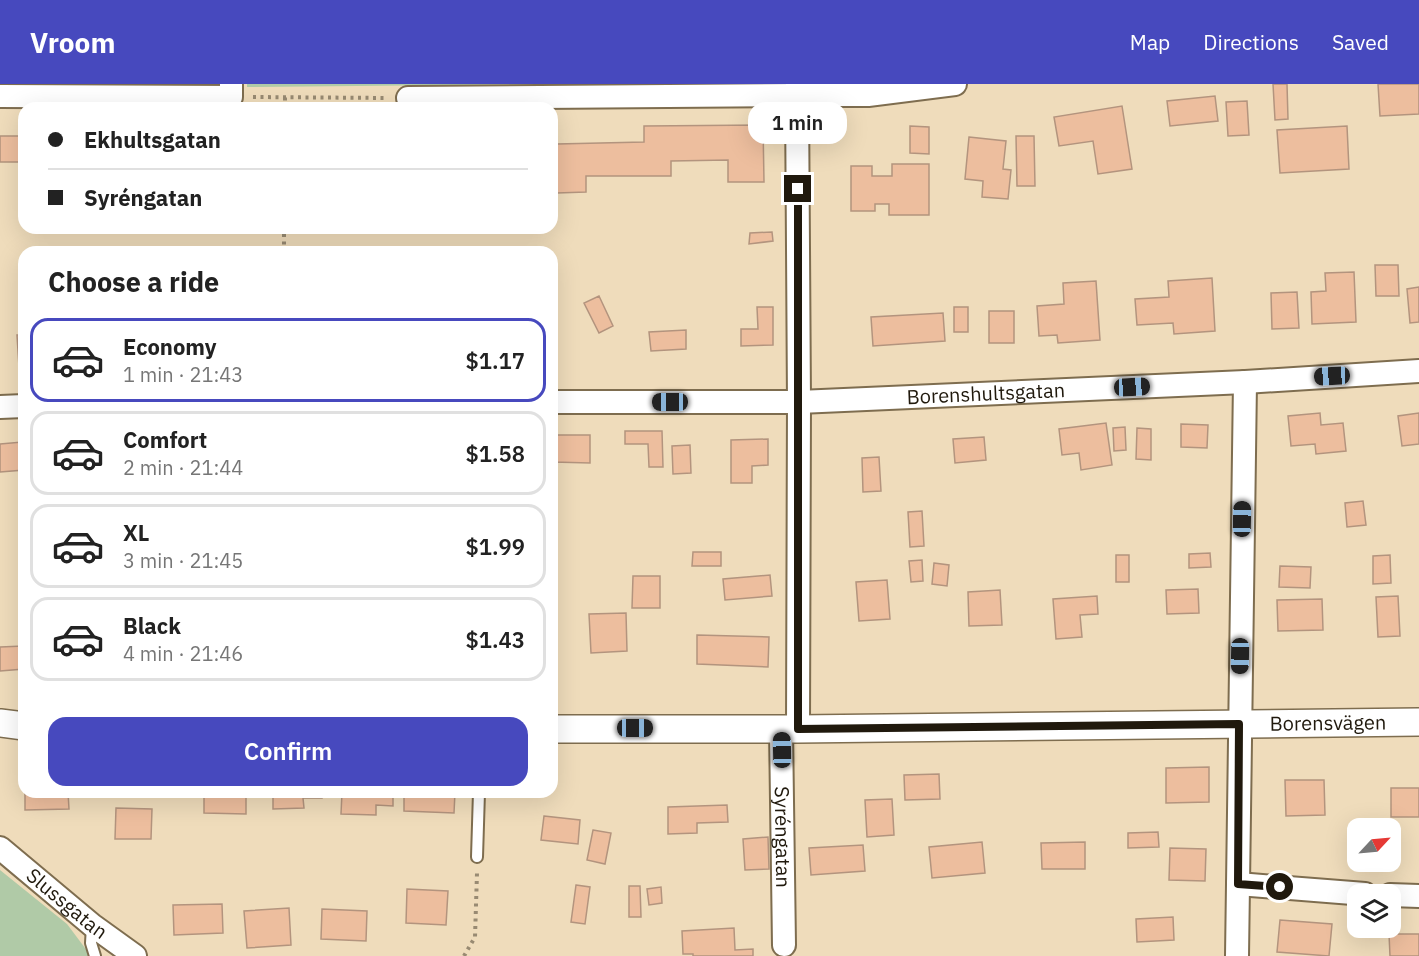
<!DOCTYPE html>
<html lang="en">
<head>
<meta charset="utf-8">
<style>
  :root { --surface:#fff; --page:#f2f2f2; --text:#222; --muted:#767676; --line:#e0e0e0; --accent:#4749be }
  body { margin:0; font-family:"IBM Plex Sans",sans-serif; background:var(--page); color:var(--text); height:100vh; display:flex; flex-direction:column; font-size:22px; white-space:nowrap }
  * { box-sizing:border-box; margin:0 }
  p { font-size:20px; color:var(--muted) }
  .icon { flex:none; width:33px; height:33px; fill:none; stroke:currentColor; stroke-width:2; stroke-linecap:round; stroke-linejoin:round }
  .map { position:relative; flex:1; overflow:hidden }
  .details { position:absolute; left:18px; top:162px; width:540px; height:552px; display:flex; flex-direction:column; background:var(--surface); border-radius:18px; box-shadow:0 6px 24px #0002 }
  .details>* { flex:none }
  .hud { position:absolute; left:18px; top:18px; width:540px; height:132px; border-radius:18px; box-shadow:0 6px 24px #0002; display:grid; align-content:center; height:132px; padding:0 30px; background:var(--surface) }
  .needle { width:39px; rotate:64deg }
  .fabs { position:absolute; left:1347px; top:734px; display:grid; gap:12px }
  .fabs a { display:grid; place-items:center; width:54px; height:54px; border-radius:12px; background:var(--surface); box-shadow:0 6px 24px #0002; font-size:30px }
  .end { position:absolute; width:27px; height:27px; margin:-14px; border:8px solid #20190d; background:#fff; box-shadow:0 0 0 3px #fff }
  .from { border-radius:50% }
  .bubble { position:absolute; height:42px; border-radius:18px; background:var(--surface); box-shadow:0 6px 24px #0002; font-size:20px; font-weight:600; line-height:42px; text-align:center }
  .car { position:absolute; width:18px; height:36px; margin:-18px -9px; border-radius:8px; box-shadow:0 0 4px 2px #0007; background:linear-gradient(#222 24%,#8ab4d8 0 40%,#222 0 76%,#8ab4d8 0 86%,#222 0) }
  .hud b { display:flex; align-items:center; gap:21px; height:57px; font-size:22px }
  .hud b+b { border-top:2px solid var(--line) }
  .hud i { width:15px; height:15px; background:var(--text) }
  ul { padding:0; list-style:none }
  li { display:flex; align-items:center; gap:18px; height:84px; margin:0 12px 9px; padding:0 18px; border:3px solid var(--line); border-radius:18px }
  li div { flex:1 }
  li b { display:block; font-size:22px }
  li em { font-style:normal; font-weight:600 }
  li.on { border-color:var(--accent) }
  li>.icon { width:54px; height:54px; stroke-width:1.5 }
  h2 { padding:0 30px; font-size:27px; line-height:72px }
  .primary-button { display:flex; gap:12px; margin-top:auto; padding:12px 30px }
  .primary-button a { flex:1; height:69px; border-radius:18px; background:var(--accent); color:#fff; font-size:24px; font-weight:600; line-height:69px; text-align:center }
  header { display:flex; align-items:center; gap:36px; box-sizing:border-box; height:84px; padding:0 30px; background:var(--accent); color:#fff }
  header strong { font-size:28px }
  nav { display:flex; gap:33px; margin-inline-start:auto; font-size:21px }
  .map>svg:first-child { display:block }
</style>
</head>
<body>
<header>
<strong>Vroom</strong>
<nav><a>Map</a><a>Directions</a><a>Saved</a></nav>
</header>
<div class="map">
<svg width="1419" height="872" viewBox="0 0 1419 872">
  <rect width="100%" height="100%" fill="#efdcbb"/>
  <!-- green -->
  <path fill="#b0caa7" d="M247,0H578L247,3Z
    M0,786L67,840L91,872H0Z"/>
  <!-- building -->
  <path fill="#edbe9e" stroke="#b3947e" stroke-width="1.5" d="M1273,0H1287L1288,35L1275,36Z
    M1378,0H1419V30L1380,32Z
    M1215,12L1218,37L1170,42L1167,17Z
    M1247,17L1249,51L1228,52L1226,18Z
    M1122,22L1132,85L1098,90L1093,57L1059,62L1054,33Z
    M763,41L764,98H728V76L671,77V92H586V108L557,109V60L644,58V42Z
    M910,42L929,43V70L910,69Z
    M1347,42L1349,85L1280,89L1277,46Z
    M0,52H24V78H0Z
    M1016,52H1034L1035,102H1017Z
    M969,53L1006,57L1003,85L1011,86L1008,115L982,113L983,97L965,95Z
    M892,80H929V131H889V120H875V127H851V82H872V92H892Z
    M772,148L773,157L749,160L750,149Z
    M326,163L340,164V168H326Z
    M1375,181H1398L1399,212H1376Z
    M1354,188L1356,238L1312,240L1311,208L1326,207L1325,189Z
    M1212,194L1215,247L1174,250L1173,239L1137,241L1135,215L1169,213L1168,197Z
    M1096,197L1100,256L1058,259L1057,251L1039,252L1037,222L1064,220L1063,199Z
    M1419,203V238L1410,239L1407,205Z
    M1297,208L1299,244L1272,245L1271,209Z
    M599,212L613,242L599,249L584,219Z
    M757,223H773V261L741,262V245H758Z
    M954,223H968V248H954Z
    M989,227H1014V259H989Z
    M943,229L945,257L873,262L871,233Z
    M686,246V265L651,267L649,248Z
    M17,251H24V283H19Z
    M1320,329L1321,341L1343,339L1346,367L1316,370L1315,360L1291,362L1288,332Z
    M1419,329V360L1402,362L1398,332Z
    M1106,339L1112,381L1081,386L1079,369L1062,371L1059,345Z
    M1181,340L1208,341L1207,364L1181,363Z
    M1125,343L1126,366L1114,367L1113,344Z
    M1137,344L1151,345V376L1136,375Z
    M625,347H662L663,383H649L648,360H625Z
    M553,351H590V379L553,378Z
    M984,353L986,376L955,379L953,355Z
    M768,355V381L752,382V399H731V356Z
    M22,358L24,386L0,388V360Z
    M690,361L691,389L673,390L672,362Z
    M879,373L881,407L863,408L862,374Z
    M1363,417L1366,441L1347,443L1345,419Z
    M922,427L924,462L910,463L908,428Z
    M693,468H721V482H692Z
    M1210,469L1211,483L1189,484V470Z
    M1116,471H1129V498H1116Z
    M1390,471L1391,499L1373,500V472Z
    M922,476L923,497L911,498L909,477Z
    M934,479L949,481L947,502L932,500Z
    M1280,482L1311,483L1310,504L1279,503Z
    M770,491L772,512L725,516L723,495Z
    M633,492H660V524H632Z
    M887,496L890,535L859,537L856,498Z
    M1198,505L1199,529L1167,530L1166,506Z
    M1000,506L1002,541L969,542L968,508Z
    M1097,512L1098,530L1080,531L1082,553L1056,555L1053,515Z
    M1398,512L1400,552L1378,553L1376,513Z
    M1322,515L1323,546L1278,547L1277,516Z
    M626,529L627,567L591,569L589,530Z
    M697,551L769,553L768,583L697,580Z
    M23,562L24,585L0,587V563Z
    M1209,683V718L1166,719V684Z
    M939,690L940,715L905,716L904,691Z
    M1285,696H1324L1325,731L1286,732Z
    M1391,704H1419V733H1391Z
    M25,708H68L69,725L25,726Z
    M204,708H246V730L204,729Z
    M273,708H322V714H303L304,724L273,725Z
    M342,708H393V722L376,721V731L341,730Z
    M404,708H455L454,729L404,727Z
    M892,715L894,751L867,753L865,716Z
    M727,721L728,738L697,739V749L668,750V723Z
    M116,724L152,725L151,755H115Z
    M544,732L580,736L578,760L541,756Z
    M593,746L611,749L605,780L587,776Z
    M1158,748L1159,763L1128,764V749Z
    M768,753L769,785L745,786L743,755Z
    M982,758L985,789L932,794L929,763Z
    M1085,758V785H1042L1041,759Z
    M863,761L865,787L811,791L809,764Z
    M1170,764L1206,765L1205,797L1169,796Z
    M576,801L590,803L585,840L571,838Z
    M629,802H640L641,833H629Z
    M661,803L662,819L649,821L647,805Z
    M407,805L448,807L446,841L406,839Z
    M222,820L223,849L174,851L173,821Z
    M289,824L291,861L247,864L244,827Z
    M322,825L367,827L366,857L321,855Z
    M1173,833L1174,856L1137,858L1136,835Z
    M1280,836L1332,840L1329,872L1277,868Z
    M734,844L735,866L753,865V872H693V870H683L682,847Z
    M1389,850H1419V872H1390Z"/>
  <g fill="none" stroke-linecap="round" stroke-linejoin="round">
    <defs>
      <path id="service" d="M477,773L479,708
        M92,842L91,859L95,872"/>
      <g id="minor">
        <path d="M797,0V11H868L955,0"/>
        <path d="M0,12L231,13V0"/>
        <path d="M408,14L797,11L799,318L798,645"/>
        <path id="s1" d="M552,318H799L1245,298L1419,287"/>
        <path d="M0,323L24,322"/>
        <path id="s2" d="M781,645L784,861"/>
        <path id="s3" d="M0,764L92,841L135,872"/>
        <path d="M1238,800L1365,810"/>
        <path d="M1390,811L1419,812"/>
        <path d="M1237,872L1245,298"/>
      </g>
      <g id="tertiary">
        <path d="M0,639L24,642"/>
        <path id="s4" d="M552,645H798L1419,638"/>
      </g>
    </defs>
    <!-- service casing -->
    <use href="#service" stroke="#7e6d4f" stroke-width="14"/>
    <!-- minor casing -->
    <use href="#minor" stroke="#7e6d4f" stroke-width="26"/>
    <!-- tertiary casing -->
    <use href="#tertiary" stroke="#7e6d4f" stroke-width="30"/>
    <!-- path -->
    <path stroke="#988a72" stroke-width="4" stroke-dasharray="3 4.5" stroke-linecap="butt" d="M253,13L386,14
      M285,24V13
      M284,168V144
      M464,872L475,853L477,789"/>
    <!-- service -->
    <use href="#service" stroke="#fff" stroke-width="10"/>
    <!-- minor -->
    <use href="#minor" stroke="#fff" stroke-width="22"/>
    <!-- tertiary -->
    <use href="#tertiary" stroke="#fff" stroke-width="27"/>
  </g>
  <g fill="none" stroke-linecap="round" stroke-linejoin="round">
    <!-- route -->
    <path stroke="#20190d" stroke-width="8" d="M798,105V645L1239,640L1238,800L1280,803"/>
  </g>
  <g text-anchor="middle" stroke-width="6" stroke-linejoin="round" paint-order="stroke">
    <!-- street labels -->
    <g font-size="20" fill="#20190d" stroke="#efdcbb">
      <text dy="7" stroke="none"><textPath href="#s1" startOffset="434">Borenshultsgatan</textPath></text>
      <text dy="7" stroke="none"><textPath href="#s4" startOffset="776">Borensvägen</textPath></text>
      <text dy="7" stroke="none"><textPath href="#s2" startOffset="108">Syréngatan</textPath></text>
      <text dy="7" stroke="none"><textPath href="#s3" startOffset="87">Slussgatan</textPath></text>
    </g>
  </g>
</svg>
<div class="fabs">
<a><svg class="needle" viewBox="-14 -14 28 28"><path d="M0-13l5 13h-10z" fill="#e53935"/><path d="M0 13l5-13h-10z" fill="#767676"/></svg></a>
<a><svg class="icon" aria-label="layers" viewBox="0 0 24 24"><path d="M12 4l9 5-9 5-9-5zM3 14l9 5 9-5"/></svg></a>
</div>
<i class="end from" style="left:1280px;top:803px"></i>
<i class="end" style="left:798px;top:105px"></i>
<div class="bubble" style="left:748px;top:18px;width:99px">1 min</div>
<i class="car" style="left:1332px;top:292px;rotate:267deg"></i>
<i class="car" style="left:1132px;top:303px;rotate:87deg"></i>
<i class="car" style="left:670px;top:318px;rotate:270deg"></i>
<i class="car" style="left:1242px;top:435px;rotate:1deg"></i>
<i class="car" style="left:1240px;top:572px;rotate:181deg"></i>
<i class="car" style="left:635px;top:644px;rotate:90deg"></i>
<i class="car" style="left:782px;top:666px;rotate:359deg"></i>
<div class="hud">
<b><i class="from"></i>Ekhultsgatan</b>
<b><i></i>Syréngatan</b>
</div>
<section class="details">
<h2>Choose a ride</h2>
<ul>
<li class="on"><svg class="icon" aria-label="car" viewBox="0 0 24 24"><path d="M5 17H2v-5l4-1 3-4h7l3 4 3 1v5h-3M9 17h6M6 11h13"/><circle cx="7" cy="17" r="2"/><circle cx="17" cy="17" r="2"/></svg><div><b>Economy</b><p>1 min · 21:43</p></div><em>$1.17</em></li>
<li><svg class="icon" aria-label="car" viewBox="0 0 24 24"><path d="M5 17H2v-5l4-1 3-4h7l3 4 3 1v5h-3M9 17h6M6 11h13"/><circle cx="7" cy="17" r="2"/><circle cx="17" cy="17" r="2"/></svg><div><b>Comfort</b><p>2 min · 21:44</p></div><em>$1.58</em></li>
<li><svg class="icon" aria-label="car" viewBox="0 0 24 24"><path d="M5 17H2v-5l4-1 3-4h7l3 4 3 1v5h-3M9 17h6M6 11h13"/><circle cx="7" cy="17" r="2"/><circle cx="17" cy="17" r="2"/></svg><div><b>XL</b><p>3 min · 21:45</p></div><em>$1.99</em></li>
<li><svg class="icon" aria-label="car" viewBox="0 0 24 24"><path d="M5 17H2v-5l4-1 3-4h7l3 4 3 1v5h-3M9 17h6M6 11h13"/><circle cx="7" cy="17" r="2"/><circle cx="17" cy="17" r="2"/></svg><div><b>Black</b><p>4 min · 21:46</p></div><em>$1.43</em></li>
</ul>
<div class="primary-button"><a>Confirm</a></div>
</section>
</div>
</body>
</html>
